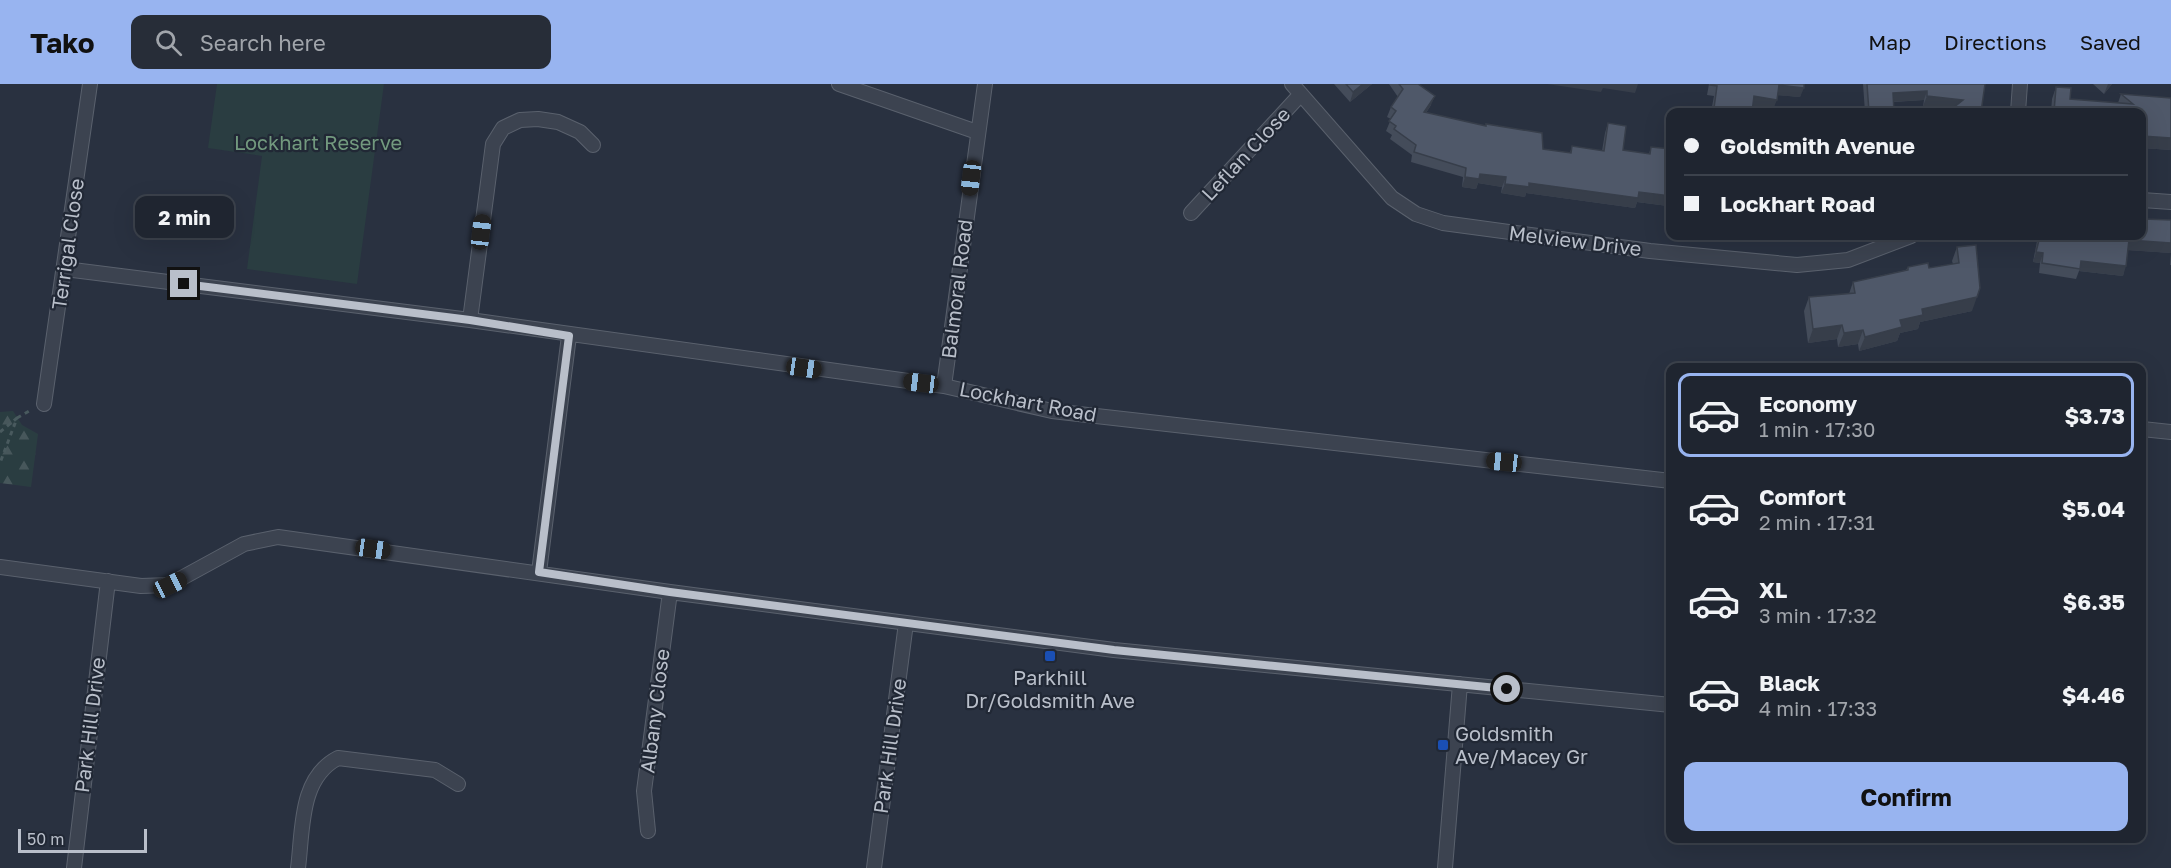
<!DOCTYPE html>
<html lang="en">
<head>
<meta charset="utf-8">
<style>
  :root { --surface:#1f2530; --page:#272d38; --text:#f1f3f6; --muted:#a1a5ab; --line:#3c424c; --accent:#98b4f0 }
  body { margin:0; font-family:"Golos Text",sans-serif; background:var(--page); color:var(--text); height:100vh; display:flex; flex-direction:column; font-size:22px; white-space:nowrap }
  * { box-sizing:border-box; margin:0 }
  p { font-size:20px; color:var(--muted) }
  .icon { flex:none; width:33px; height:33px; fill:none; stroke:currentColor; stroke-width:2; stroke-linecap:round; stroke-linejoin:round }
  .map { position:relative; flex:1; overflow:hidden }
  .drawer { position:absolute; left:1666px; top:279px; width:480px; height:480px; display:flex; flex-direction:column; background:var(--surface); border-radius:12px; box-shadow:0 6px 24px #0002,0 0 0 2px var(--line) }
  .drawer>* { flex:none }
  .top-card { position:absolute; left:1666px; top:24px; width:480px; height:132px; border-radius:12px; box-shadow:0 6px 24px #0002,0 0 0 2px var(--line); display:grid; align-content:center; height:132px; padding:0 18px; background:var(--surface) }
  .scale { position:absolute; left:18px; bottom:15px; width:129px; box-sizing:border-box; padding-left:6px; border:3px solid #b9bfca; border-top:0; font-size:16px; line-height:21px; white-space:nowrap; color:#b9bfca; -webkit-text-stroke:4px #212835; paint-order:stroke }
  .end { position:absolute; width:27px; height:27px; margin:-14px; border:8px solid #b9bfca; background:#111; box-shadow:0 0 0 3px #111 }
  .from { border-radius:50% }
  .bubble { position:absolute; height:42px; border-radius:12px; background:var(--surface); box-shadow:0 6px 24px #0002,0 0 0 2px var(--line); font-size:20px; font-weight:700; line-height:42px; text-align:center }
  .car { position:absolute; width:18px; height:36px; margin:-18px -9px; border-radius:8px; box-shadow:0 0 4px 2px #0007; background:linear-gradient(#222 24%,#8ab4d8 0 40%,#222 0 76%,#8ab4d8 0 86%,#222 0) }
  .top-card b { display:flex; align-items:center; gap:21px; height:57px; font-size:22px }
  .top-card b+b { border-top:2px solid var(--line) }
  .top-card i { width:15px; height:15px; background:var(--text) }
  ul { padding:10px 0 0; list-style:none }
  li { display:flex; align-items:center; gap:18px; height:84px; margin:0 12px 9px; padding:0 6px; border:3px solid transparent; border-radius:12px }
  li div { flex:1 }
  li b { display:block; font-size:22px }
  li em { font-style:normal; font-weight:700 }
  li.selected { border-color:var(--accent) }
  li>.icon { width:54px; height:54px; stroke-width:1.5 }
  .primary-button { display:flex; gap:12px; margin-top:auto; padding:12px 18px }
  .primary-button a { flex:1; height:69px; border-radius:12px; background:var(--accent); color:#111; font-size:24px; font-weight:700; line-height:69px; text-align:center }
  header { display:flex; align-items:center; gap:36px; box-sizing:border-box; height:84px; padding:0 30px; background:var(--accent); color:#111 }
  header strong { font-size:28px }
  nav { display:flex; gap:33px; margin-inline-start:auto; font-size:21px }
  .search { width:420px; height:54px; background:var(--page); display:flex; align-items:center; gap:15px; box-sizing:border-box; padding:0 21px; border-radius:12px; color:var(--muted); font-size:22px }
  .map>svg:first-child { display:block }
</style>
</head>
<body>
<header>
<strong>Tako</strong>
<div class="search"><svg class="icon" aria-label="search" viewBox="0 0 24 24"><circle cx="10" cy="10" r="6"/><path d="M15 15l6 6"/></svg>Search here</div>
<nav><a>Map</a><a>Directions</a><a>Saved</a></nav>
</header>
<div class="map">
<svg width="2171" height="784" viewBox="0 0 2171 784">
  <defs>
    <pattern id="forest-firs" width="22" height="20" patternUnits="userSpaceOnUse" patternTransform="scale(1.5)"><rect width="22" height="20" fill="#2a3d41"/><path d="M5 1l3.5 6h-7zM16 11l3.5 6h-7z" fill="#47575b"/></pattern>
  </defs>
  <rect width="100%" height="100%" fill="#293140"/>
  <!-- forest -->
  <path fill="url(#forest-firs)" d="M13,327L22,341L38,350L31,403L0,399V328Z"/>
  <!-- park -->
  <path fill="#2a3d41" d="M217,0H384L357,200L247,185L262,72L208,64Z"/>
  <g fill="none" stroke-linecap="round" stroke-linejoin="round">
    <defs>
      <path id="street" d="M839,0L977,48
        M1292,0L1392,114L1416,130L1443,139L1650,167L1797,181L1848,176L1911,152
        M2018,28L2020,0
        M2142,116L2171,118
        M1191,129L1300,11
        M65,185L470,236L944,302L1052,327L1671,397
        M470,236L493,60L503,44L520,36L538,35L558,38L580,48L593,61
        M944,302L985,0
        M44,320L90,0
        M2142,345L2171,348
        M0,483L141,502L169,501L244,460L278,453L670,508L1114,566L1671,621
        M539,488L569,252
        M648,747L644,707L670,508
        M74,784L108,497
        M298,784C303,746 299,694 338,674L435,686L458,700
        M874,784L906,539
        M1445,784L1460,600"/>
    </defs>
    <!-- street casing -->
    <use href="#street" stroke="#5a616d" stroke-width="16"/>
    <!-- path -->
    <path stroke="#495a5e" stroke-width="3" stroke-dasharray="4.5 4.5" stroke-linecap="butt" d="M17,334L31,326
      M0,348L17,334L0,379"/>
    <!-- street -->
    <use href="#street" stroke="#3c4350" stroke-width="14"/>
  </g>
  <!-- wall -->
  <path fill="#444c5a" d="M1334,0H1372L1350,18Z
    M1389,0H1418L1431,21L1426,29L1543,65L1570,69L1572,62L1602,67L1605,49L1608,39L1623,66L1649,70L1651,63L1671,65V128L1667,127L1668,122L1637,118L1635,124L1526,109L1525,113L1501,109L1502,103L1478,99L1476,105L1462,103L1463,93L1411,78L1412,71L1390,55L1392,51L1386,47L1391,35L1387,33L1391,23L1398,13Z
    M1709,0H1804L1800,13L1778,11L1773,25L1753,22L1752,28H1711L1714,12L1707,11Z
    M1863,0H1985L1952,25L1923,22L1924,16L1894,18V28H1865Z
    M2093,0H2112L2104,10Z
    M2056,3L2070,15L2118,19L2121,10L2171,14V66L2142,64V28H2051L2052,15Z
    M2144,135L2171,136V181H2170L2171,169L2128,166L2123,192L2079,187L2076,195L2039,189L2040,179L2033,178L2038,152H2142V139Z
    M1957,163L1972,227L1920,238L1918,245L1900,249L1897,257L1859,267L1858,260L1838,263L1837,255L1808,259L1804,227L1809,213L1849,210L1853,198L1906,186L1908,183L1929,184L1953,180L1952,177Z"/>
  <!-- shaded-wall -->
  <path fill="#373e4a" d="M1363,0H1372L1350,18L1353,8Z
    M1547,0H1638L1635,9L1603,4L1601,8Z
    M2108,0H2112L2104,10Z
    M1779,1L1804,4L1800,13L1775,11Z
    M1927,7L1924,16L1889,18L1893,9Z
    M1435,12L1431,21L1420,38L1424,28Z
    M1754,12L1777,16L1773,25L1751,22Z
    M1927,12L1963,16L1959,26L1923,22Z
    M1714,24L1744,28H1712Z
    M2142,52L2171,54V66L2142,64Z
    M1480,90L1506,93L1502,103L1478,99L1476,105L1462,103L1465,93Z
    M1529,99L1639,108L1671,112L1668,122L1637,118L1635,124L1526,109L1525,113L1501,109L1505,100Z
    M2129,156L2171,159V169L2125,166Z
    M2036,168L2043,169L2040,179L2033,178Z
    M2081,177L2126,182L2123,192L2079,187Z
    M1977,213L1972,227L1920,238L1918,245L1900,249L1897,257L1859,267L1865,253L1922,225Z
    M1842,241L1837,255L1808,259L1813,245Z
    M1863,246L1858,260L1838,263L1844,249Z"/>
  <!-- building -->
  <path fill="#4f5869" stroke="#373e4a" stroke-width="1.5" d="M1346,0H1363L1353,8Z
    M1399,0H1418L1435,12L1424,28L1486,42V40L1542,49L1543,65L1571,69L1572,62L1604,67L1608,39L1626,42L1623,66L1650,70L1651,63L1671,65V112L1639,108L1638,114L1529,99V103L1505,100L1506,93L1480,90L1479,95L1465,93L1466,84L1414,68L1416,61L1394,45L1396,42L1389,37L1396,27L1391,23L1403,5Z
    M1711,0H1804V4L1779,1L1777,16L1754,12L1752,28H1744L1714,24L1717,2L1710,1Z
    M1867,0H1985L1981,28H1948L1963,16L1927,12V7L1893,9L1894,28H1869Z
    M2056,3L2071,4L2070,15L2133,20L2121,10L2171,14V54L2142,52V28H2054Z
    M2144,135L2171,136V159L2129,156L2126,182L2081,177L2080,185L2042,179L2043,169L2036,168L2040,152H2142Z
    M1976,161L1980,204L1977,213L1922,225L1923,231L1900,236L1902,243L1865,253L1863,246L1844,249L1842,241L1813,245L1809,213L1855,209L1853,198L1908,186V183L1928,179L1929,184L1959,179L1957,163Z"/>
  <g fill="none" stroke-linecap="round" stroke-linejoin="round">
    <!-- route -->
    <path stroke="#b9bfca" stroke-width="8" d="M184,200L470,236L569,252L539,488L670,508L1114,566L1507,605"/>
  </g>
  <!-- markers -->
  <g fill="#1a4fb4" stroke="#212835" stroke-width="2">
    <rect x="1044" y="566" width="12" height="12" rx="3"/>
    <rect x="1437" y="655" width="12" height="12" rx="3"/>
  </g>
  <g text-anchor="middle" stroke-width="4.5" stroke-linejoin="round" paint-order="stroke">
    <!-- park labels -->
    <g font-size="20" fill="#72997e" stroke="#212835">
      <text x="318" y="66">Lockhart Reserve</text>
    </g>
    <!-- street labels -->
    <g font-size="20" fill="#b9bfca" stroke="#212835">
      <text transform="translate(1246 70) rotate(-47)" y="7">Leflan Close</text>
      <text transform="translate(1575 157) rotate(7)" y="7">Melview Drive</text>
      <text transform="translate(68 160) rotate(-82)" y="7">Terrigal Close</text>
      <text transform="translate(957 205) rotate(-83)" y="7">Balmoral Road</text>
      <text transform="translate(1028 318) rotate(11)" y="7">Lockhart Road</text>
      <text transform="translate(655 627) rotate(-83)" y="7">Albany Close</text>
      <text transform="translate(90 641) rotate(-83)" y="7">Park Hill Drive</text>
      <text transform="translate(890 662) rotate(-82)" y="7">Park Hill Drive</text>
    </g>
    <!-- poi labels -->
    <g font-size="20" fill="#b9bfca" stroke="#212835">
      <text x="1050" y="601">Parkhill<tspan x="1050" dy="23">Dr/Goldsmith Ave</tspan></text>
      <text x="1455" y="657" text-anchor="start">Goldsmith<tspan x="1455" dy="23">Ave/Macey Gr</tspan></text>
    </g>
  </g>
</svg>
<div class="scale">50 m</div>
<i class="end from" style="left:1507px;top:605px"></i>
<i class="end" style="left:184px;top:200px"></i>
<div class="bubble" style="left:135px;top:112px;width:99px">2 min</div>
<i class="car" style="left:971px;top:94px;rotate:187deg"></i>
<i class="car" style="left:481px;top:148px;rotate:7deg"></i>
<i class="car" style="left:804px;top:284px;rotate:98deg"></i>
<i class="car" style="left:921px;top:299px;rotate:277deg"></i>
<i class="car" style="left:1504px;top:378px;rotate:276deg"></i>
<i class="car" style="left:373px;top:465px;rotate:98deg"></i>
<i class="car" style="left:170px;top:501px;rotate:64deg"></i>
<div class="top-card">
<b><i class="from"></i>Goldsmith Avenue</b>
<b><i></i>Lockhart Road</b>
</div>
<section class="drawer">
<ul>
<li class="selected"><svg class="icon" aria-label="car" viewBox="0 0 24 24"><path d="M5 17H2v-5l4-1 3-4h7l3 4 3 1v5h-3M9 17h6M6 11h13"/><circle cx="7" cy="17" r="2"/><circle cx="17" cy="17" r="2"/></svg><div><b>Economy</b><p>1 min · 17:30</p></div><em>$3.73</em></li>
<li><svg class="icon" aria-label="car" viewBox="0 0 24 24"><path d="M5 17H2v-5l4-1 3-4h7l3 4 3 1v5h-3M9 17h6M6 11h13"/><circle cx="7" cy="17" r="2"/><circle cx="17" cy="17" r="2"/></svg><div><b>Comfort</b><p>2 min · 17:31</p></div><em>$5.04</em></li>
<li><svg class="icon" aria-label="car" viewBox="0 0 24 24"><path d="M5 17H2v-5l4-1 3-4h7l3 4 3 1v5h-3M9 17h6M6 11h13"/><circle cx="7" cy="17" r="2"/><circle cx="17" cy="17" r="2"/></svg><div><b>XL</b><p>3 min · 17:32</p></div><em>$6.35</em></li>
<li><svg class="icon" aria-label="car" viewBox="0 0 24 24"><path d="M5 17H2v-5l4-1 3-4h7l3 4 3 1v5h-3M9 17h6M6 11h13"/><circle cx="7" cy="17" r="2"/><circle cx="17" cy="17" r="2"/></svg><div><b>Black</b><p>4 min · 17:33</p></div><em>$4.46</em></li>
</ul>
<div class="primary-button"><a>Confirm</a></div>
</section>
</div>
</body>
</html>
